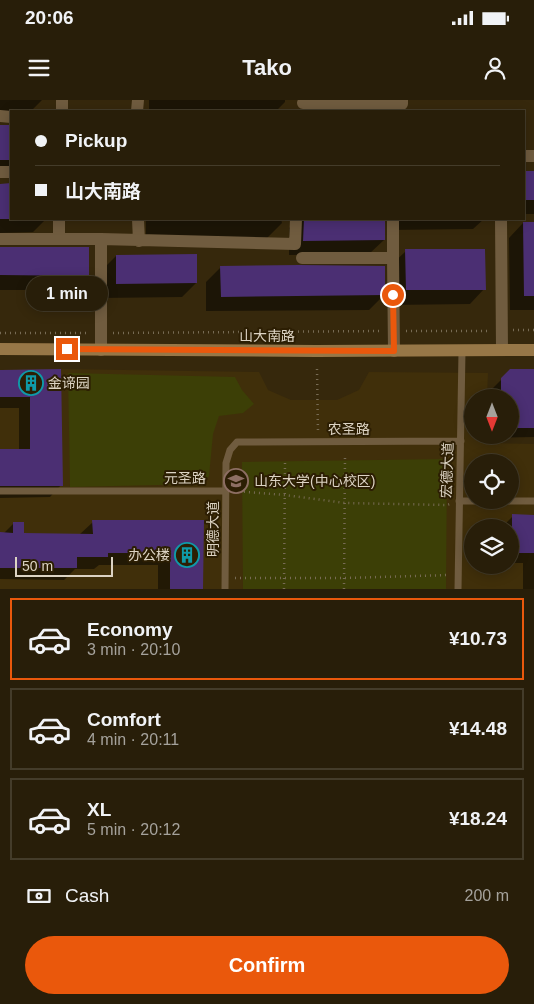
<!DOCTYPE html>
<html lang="en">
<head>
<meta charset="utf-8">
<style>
  :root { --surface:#281e09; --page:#342b17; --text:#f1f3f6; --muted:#a5a29c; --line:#443c2a; --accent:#ea580c }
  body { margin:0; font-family:Arial,"Noto Sans SC",sans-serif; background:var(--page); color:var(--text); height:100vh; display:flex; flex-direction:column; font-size:19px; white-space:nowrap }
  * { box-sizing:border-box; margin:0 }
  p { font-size:16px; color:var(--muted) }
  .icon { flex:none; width:28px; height:28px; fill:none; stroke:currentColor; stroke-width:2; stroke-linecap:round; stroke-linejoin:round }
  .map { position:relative; height:489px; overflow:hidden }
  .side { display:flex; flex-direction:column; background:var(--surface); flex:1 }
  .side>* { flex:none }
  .banner { position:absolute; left:10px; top:10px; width:515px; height:110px; border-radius:0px; box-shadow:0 2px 12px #0003,0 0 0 1px var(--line); display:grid; align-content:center; height:110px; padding:0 25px; background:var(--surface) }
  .needle { width:32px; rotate:180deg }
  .tools { position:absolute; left:464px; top:289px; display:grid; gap:10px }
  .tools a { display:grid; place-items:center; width:55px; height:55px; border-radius:50%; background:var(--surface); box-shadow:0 2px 12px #0003,0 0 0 1px var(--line); font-size:25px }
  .scale { position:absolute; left:15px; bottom:12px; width:98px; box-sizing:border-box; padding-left:5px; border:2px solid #dcd3c3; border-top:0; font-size:14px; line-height:18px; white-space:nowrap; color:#dcd3c3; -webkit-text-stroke:4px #2c1e03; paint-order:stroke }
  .end { position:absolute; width:22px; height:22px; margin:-11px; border:6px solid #ea580c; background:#fff; box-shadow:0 0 0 2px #fff }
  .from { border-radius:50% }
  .bubble { position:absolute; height:35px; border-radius:18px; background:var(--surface); box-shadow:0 2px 12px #0003,0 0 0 1px var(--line); font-size:16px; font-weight:700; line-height:35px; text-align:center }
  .banner b { display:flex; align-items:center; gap:18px; height:48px; font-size:19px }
  .banner b+b { border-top:1px solid var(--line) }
  .banner i { width:12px; height:12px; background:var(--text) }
  ul { padding:9px 0 0; list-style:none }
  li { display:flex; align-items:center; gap:15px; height:82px; margin:0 10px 8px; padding:0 15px; border:2px solid var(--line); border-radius:0px }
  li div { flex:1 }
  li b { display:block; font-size:19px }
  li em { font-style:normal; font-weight:700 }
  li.current { border-color:var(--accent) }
  li>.icon { width:45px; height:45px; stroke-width:1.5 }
  .pay { display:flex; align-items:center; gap:12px; height:55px; padding:0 25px; font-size:19px }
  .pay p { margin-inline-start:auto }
  .button { display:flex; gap:10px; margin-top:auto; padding:10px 25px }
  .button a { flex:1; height:58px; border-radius:30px; background:var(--accent); color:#fff; font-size:20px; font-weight:700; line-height:58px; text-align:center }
  .status { display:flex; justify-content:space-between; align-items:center; height:35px; padding:0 25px; background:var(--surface); direction:ltr }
  .status svg { height:14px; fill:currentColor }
  header { display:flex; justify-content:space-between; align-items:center; height:65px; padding:0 25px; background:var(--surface); font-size:22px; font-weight:700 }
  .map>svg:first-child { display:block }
</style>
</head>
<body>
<div class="status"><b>20:06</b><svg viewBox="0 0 49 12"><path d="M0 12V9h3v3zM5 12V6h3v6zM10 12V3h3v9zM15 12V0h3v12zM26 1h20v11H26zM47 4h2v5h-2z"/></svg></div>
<header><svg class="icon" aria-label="menu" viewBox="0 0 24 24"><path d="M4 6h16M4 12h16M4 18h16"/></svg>Tako<svg class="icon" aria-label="person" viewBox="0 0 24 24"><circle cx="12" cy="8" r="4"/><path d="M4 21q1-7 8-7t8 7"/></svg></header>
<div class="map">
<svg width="534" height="489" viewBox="0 0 534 489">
  <rect width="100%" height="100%" fill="#36280c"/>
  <!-- built -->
  <path fill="#402f0a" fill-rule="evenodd" d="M61,269L259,272L268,290L291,300H337L359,290L369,272L488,273L487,297L472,298V335H484V343L534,344V489H0V270ZM472,362H510V400H472ZM472,428H510V465H472Z"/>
  <!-- green -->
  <path fill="#3c3f06" d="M68,273L235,277L242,290L254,304L243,313L219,316L213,334L209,376L203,384L70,387Z
    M447,359L446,489H243L242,362Z"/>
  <!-- shadow -->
  <path fill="#0007" d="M0,0H42L31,11L0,13Z
    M149,0H285V2L276,11H149Z
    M0,26H11V74H0Z
    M524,72H534V114H524Z
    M0,85H11V119H46L33,132L0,133Z
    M146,119H281L282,123L267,138L146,140Z
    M298,119H383L384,140L369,154L289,155V128Z
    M390,119H484L473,129L390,130Z
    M523,123H534V210H510L509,138Z
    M0,148L88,176L73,190H0Z
    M406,151L484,189L470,204L392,205L391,165Z
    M116,156L196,183L182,197L102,198L101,171Z
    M221,167L384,195L369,210L206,211V182Z
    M60,270L61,385L50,397L0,398V350H19V308H0V271Z
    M511,270H534V337L492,338V335H510V298H491V290Z
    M513,416H534V489H523V463H510V428H503V426Z
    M93,422H203L202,489H158V465H99L94,469H75L64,480L0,479V434H3L13,424L23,434H80Z"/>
  <!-- building -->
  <path fill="#4b2f73" d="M0,25H11V60H0Z
    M524,71H534V100H524Z
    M11,83V119H0V84Z
    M304,119H385V140L303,141Z
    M523,122H534V196H524Z
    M0,147H89V176L0,175Z
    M405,149H485L486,190H406Z
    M197,154V183L116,184V155Z
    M299,165L385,166V195L221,197L220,166Z
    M61,269L63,386H0V349H30V297H0V270Z
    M510,269H534V328H510V298H501V278Z
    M512,414L534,415V453H512Z
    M92,420H204L203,489H170V453H108V457H77V468H0V432L13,433V422H24V433L93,434Z"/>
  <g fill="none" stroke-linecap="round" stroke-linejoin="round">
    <!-- path -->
    <path stroke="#776b54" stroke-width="2.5" stroke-dasharray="1 4" stroke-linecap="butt" d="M513,230H534
      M406,231H490
      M0,233H90
      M113,233L383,231
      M317,269L318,333
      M234,391L285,395L345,403L447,405L450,404
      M235,478H345L449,475
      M284,489L285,362
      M344,489L345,356"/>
    <!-- service -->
    <path stroke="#705c3f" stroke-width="7" d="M0,391H225
      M459,401H534
      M225,489L226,363L230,350L237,342L461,341
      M458,489L462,251"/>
    <!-- minor -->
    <path stroke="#705c3f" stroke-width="12" d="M303,3L402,4V0
      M62,11V0
      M137,11L138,0
      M0,16L11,17
      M524,56H534
      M0,72H11
      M138,119L139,141
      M501,119L502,250
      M0,139H101V250
      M59,139V119
      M101,139L295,144L296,119
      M302,158H393V119
      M393,158L394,251"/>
    <!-- secondary -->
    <path stroke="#977747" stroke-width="12" d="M0,249L316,251L534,250"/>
  </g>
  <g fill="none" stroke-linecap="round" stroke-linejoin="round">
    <!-- route -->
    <path stroke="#ea580c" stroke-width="6" d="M67,249L394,251L393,195"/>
  </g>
  <!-- icons -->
  <defs>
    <symbol id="building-ring" viewBox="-11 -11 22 22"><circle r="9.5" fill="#2c1e03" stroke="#0f9aa8" stroke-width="1.5"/><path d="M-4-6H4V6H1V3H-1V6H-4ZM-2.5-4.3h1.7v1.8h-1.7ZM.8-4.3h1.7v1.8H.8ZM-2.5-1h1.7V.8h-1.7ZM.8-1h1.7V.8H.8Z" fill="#0f9aa8"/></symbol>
    <symbol id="university-ring" viewBox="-11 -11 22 22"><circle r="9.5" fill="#2c1e03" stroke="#8d6e63" stroke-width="1.5"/><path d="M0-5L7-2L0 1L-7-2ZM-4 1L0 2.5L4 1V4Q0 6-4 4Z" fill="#8d6e63"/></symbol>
  </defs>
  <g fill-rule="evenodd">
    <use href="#building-ring" x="17" y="269" width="28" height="28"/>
    <use href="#university-ring" x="222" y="367" width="28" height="28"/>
    <use href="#building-ring" x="173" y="441" width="28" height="28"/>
  </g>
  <g text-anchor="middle" stroke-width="4" stroke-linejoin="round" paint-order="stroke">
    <!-- street labels -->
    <g font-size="14" fill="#dcd3c3" stroke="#2c1e03">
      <text x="267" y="241">山大南路</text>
      <text x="349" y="334">农圣路</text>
      <text transform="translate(447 370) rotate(-88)" y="5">宏德大道</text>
      <text x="185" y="383">元圣路</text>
      <text transform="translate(213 429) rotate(-90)" y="5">明德大道</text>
    </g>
    <!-- poi labels -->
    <g font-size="14" fill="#dcd3c3" stroke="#2c1e03" text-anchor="start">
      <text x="48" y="288">金谛园</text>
      <text x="254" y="386">山东大学(中心校区)</text>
      <text x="170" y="460" text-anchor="end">办公楼</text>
    </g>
  </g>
</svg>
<div class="tools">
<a><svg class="needle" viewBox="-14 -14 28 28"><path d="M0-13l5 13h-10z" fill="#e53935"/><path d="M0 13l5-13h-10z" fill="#a5a29c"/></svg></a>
<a><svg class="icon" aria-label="locate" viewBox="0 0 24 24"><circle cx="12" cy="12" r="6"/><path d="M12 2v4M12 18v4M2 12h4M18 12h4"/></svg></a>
<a><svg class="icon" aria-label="layers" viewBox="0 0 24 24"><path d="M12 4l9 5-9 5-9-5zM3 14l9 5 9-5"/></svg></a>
</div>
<div class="scale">50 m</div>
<i class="end from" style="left:393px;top:195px"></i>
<i class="end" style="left:67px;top:249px"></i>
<div class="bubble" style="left:26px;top:176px;width:82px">1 min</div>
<div class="banner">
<b><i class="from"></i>Pickup</b>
<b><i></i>山大南路</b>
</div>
</div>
<section class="side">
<ul>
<li class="current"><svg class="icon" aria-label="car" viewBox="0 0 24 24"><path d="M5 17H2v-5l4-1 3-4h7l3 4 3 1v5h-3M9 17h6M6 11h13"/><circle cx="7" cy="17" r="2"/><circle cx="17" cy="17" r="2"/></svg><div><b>Economy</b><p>3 min · 20:10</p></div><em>¥10.73</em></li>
<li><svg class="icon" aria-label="car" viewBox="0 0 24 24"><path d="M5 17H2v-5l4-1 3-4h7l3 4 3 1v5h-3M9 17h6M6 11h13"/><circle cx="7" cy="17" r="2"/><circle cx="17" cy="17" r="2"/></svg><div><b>Comfort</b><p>4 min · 20:11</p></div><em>¥14.48</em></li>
<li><svg class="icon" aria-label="car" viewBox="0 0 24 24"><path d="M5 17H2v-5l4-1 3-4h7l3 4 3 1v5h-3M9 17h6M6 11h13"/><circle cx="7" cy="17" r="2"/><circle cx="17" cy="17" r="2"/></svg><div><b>XL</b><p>5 min · 20:12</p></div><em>¥18.24</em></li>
</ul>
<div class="pay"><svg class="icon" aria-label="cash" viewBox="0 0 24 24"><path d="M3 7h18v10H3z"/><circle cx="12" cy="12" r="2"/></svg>Cash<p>200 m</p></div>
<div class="button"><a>Confirm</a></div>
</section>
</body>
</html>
